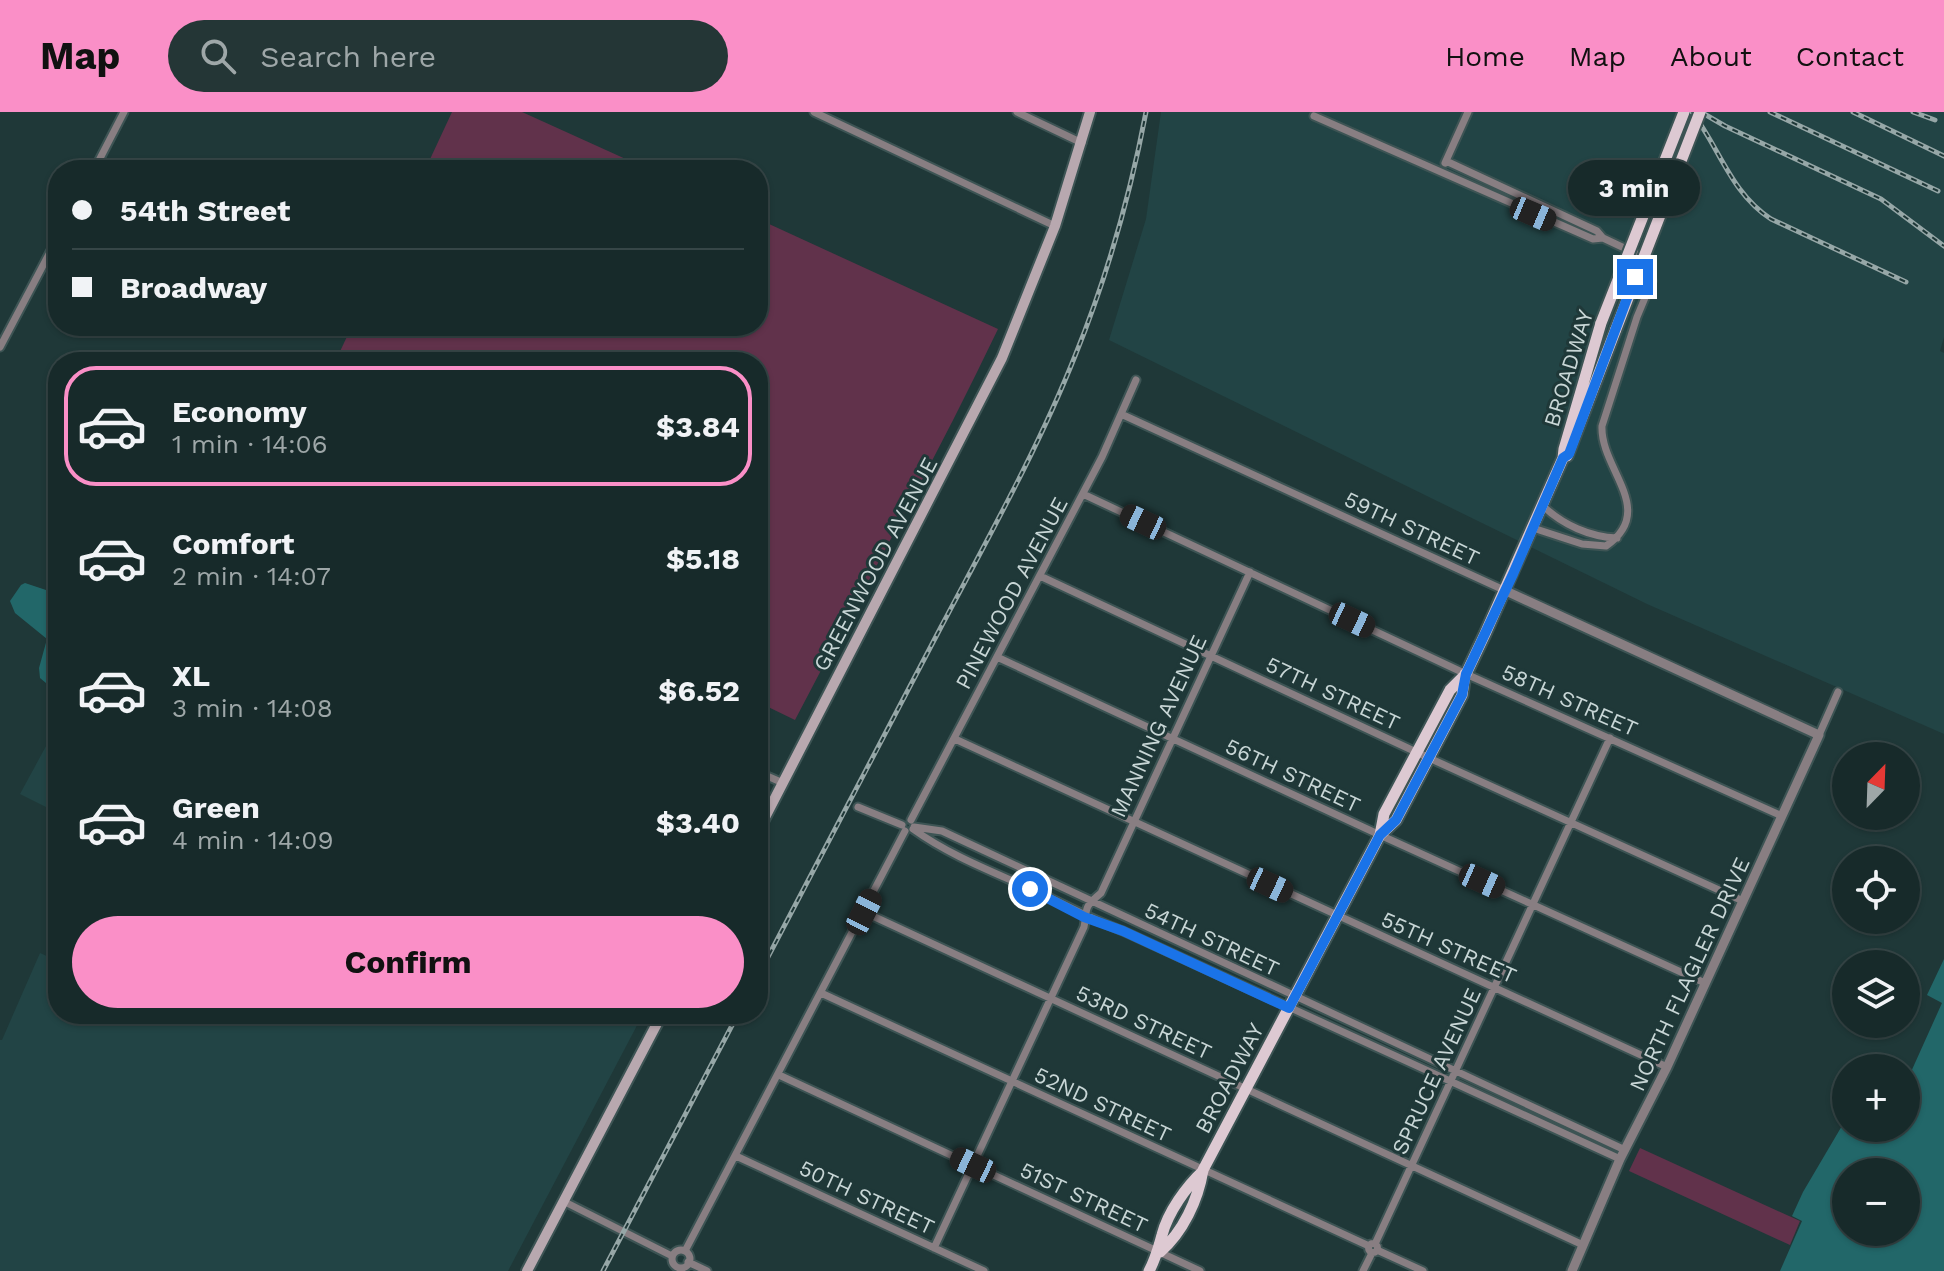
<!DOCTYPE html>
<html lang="en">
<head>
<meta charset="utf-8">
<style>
  :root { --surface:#172a2a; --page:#243636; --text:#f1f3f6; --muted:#9ea7a8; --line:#364647; --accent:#fa8fc7 }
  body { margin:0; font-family:"Work Sans",sans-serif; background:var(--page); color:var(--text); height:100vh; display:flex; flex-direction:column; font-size:30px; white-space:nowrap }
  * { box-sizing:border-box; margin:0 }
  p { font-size:26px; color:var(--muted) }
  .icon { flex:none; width:44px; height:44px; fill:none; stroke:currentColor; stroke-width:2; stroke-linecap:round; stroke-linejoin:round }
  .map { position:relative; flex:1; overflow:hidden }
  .side { position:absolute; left:48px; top:240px; width:720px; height:672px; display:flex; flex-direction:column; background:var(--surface); border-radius:32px; box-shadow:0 2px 6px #0004,0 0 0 2px var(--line) }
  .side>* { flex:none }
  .top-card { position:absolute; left:48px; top:48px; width:720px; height:176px; border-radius:32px; box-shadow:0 2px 6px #0004,0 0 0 2px var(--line); display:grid; align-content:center; height:176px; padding:0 24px; background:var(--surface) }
  .needle { width:52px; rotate:23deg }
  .buttons { position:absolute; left:1832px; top:630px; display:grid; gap:16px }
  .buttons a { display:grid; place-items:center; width:88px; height:88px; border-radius:50%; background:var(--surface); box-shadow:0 2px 6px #0004,0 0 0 2px var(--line); font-size:40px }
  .end { position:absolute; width:36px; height:36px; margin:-18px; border:10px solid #1a73e8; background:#fff; box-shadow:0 0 0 4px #fff }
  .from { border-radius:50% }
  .bubble { position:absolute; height:56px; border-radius:28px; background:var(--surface); box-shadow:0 2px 6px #0004,0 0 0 2px var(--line); font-size:26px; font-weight:700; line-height:56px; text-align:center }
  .car { position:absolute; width:24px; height:48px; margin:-24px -12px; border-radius:10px; box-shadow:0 0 6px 2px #0007; background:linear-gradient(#222 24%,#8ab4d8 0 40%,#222 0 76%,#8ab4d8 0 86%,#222 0) }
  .top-card b { display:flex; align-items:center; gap:28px; height:76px; font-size:30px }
  .top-card b+b { border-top:2px solid var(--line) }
  .top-card i { width:20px; height:20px; background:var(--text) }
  ul { padding:14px 0 0; list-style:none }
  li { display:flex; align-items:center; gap:24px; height:120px; margin:0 16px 12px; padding:0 8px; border:4px solid transparent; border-radius:32px }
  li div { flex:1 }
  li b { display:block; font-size:30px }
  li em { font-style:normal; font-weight:700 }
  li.on { border-color:var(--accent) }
  li>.icon { width:72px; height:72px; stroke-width:1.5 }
  .action { display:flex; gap:16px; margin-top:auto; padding:16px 24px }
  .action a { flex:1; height:92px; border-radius:48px; background:var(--accent); color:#111; font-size:32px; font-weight:700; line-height:92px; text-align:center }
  header { display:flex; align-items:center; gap:48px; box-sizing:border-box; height:112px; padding:0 40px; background:var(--accent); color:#111 }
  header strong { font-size:38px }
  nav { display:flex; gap:44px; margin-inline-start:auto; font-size:28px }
  .search { width:560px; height:72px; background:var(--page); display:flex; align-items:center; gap:20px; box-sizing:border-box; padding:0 28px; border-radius:44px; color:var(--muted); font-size:30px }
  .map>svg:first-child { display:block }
</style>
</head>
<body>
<header>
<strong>Map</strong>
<div class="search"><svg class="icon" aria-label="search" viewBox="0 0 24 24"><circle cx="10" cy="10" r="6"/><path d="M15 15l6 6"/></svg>Search here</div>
<nav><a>Home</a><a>Map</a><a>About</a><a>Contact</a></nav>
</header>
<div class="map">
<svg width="1944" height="1159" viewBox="0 0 1944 1159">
  <rect width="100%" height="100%" fill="#1f3838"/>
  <!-- built -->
  <path fill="#224445" d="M1161,0H1944V225L1940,239L1944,241V622L1647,492L1109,228L1146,107Z
    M58,612V701L20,682Z
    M40,841L58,849V902H643L508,1159H0V928H2Z"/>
  <!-- green -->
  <path fill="#61324b" d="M452,0H522L650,58H425Z
    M758,107L998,217C935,349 863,477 795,608L758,590V250H335L352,214H758Z
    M1640,1036L1800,1109L1790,1133L1629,1059Z"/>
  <!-- water -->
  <path fill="#226769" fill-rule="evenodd" d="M25,471L58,482V572L46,571L40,566L39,556L47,527L15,501L10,489L21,473Z
    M1944,847V1159H1780L1802,1109L1792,1104L1803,1080L1846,1007V1016H1906V971L1942,891L1927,883ZM1846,1060H1906V1120H1846Z"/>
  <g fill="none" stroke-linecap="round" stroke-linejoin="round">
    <defs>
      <path id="minor" d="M814,0L1055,114
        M1017,0L1082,31
        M1314,4L1593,127L1603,126
        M1446,49L1597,119L1603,126L1639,143L1649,153L1652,169L1637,205L1602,314C1600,357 1658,398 1606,434L1582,432L1533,416
        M1445,51L1468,0
        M94,58L124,0
        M0,235L58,125
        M1121,302L1506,479
        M1083,382L1466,562L1782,704
        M1543,394C1563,413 1590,425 1617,426
        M1040,464L1429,646L1743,789
        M997,545L1380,723L1705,871
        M1819,623L1838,580
        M955,627L1667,955
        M758,660L783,671
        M858,695L902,713
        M911,708L1102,345L1136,268
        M914,715L942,719L1625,1038
        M913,717C949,743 991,759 1031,777C1062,791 1090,807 1123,819L1620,1047
        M864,800L1583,1133
        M821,881L1369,1134
        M779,963L1200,1159
        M736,1044L984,1159
        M563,1089L672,1144
        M1368.5 1136a4.5 4.5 0 1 1 9 0a4.5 4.5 0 1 1-9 0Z
        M1375,1132L1610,626
        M934,1136L1084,815C1088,795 1082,797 1101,781L1250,460
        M1377,1138L1423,1159
        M672 1147a9 9 0 1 1 18 0a9 9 0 1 1-18 0Z
        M685,1139L905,719
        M688,1150L707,1159
        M1363,1159L1372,1141"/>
      <path id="tertiary" d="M1506,479L1819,623L1667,955L1620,1047L1572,1159"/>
      <path id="secondary" d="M758,719L1002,246L1055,114L1090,0
        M527,1159L662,902"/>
      <path id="primary" d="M1567,344L1616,217
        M1380,723L1396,708L1462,583L1465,562
        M1160,1140C1183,1120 1198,1088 1203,1058L1380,723L1384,702L1450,578L1466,562L1485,522L1563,346L1564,337L1601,211
        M1149,1159C1156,1146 1158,1137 1162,1123C1168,1100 1186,1075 1203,1059"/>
    </defs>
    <!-- minor casing -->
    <use href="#minor" stroke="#3d5454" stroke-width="11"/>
    <!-- tertiary casing -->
    <use href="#tertiary" stroke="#3d5454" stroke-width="13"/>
    <!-- secondary casing -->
    <use href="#secondary" stroke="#3d5454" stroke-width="14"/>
    <!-- primary casing -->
    <use href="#primary" stroke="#3d5454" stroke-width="15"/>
    <!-- minor -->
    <use href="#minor" stroke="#887e82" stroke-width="7"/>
    <!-- tertiary -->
    <use href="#tertiary" stroke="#887e82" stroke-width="9"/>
    <!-- secondary -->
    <use href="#secondary" stroke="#b8a8af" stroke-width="10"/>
    <!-- primary -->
    <use href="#primary" stroke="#ddc9d2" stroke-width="11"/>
    <defs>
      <path id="rail" d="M1692,0C1720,37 1731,81 1771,107L1906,170
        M1701,0L1725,14L1881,87L1944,134
        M1770,0L1938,79
        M1853,0L1944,44
        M1913,0L1935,8
        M758,864C819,748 880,632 941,515C988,426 1038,337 1075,244C1107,165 1130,84 1146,0
        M603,1159L738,902"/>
    </defs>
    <!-- rail casing -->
    <use href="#rail" stroke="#96a7a7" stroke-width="5"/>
    <!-- rail -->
    <use href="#rail" stroke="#1f3838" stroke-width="2" stroke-dasharray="6" stroke-linecap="butt"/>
    <defs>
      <path id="primary-bridge" d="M1601,211L1684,0
        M1616,217L1700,0"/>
    </defs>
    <!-- primary-bridge casing -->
    <use href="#primary-bridge" stroke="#3d5454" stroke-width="15" stroke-linecap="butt"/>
    <!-- primary-bridge -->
    <use href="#primary-bridge" stroke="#ddc9d2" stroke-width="11"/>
  </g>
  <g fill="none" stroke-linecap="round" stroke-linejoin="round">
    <!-- route -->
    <path stroke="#1a73e8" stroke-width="10" d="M1030,777L1084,805L1123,819L1289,896L1380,723L1396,708L1462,583L1466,562L1513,462L1563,346L1569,342L1635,165"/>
  </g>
  <g text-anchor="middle" stroke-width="6" stroke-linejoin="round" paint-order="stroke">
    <!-- street labels -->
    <g font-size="22" fill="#c8d6d6" stroke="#1f3838">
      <text transform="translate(1568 256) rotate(-73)" y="8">BROADWAY</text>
      <text transform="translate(1412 416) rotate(25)" y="8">59TH STREET</text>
      <text transform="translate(875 452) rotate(-62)" y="8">GREENWOOD AVENUE</text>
      <text transform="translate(1011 481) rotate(-62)" y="8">PINEWOOD AVENUE</text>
      <text transform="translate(1333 581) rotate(25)" y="8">57TH STREET</text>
      <text transform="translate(1570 588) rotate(24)" y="8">58TH STREET</text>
      <text transform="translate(1158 614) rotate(-65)" y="8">MANNING AVENUE</text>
      <text transform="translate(1293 663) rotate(25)" y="8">56TH STREET</text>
      <text transform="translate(1212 827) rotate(25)" y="8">54TH STREET</text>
      <text transform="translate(1449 835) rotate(24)" y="8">55TH STREET</text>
      <text transform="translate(1689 862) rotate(-65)" y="8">NORTH FLAGLER DRIVE</text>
      <text transform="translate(1144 910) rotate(25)" y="8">53RD STREET</text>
      <text transform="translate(1436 959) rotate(-65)" y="8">SPRUCE AVENUE</text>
      <text transform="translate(1229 966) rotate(-62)" y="8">BROADWAY</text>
      <text transform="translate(1103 992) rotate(25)" y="8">52ND STREET</text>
      <text transform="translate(867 1085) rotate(25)" y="8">50TH STREET</text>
      <text transform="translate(1084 1085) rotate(25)" y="8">51ST STREET</text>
    </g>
  </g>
</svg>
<div class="buttons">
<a><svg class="needle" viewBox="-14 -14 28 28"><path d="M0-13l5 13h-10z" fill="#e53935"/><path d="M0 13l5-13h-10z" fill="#9ea7a8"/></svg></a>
<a><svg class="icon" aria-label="locate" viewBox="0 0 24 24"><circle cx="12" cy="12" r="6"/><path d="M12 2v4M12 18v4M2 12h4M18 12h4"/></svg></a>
<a><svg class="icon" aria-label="layers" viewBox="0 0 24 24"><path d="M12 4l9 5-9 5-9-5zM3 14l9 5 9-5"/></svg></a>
<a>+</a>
<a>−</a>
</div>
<i class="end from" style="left:1030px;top:777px"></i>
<i class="end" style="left:1635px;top:165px"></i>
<div class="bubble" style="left:1568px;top:48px;width:132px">3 min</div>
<i class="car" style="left:1533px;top:102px;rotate:113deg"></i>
<i class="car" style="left:1143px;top:410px;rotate:295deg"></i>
<i class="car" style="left:1352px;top:508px;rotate:115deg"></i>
<i class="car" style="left:1482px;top:769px;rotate:114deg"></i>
<i class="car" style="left:1270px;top:773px;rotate:115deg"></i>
<i class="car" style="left:864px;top:800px;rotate:27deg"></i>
<i class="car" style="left:973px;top:1053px;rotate:295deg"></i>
<div class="top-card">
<b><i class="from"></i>54th Street</b>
<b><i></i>Broadway</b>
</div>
<section class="side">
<ul>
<li class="on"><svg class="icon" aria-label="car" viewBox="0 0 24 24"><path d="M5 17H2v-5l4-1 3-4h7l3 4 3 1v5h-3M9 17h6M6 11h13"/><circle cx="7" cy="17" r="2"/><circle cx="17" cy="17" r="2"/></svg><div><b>Economy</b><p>1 min · 14:06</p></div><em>$3.84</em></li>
<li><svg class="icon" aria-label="car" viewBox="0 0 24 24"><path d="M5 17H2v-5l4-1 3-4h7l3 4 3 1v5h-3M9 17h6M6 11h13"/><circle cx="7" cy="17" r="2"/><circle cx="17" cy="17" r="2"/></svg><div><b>Comfort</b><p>2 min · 14:07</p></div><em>$5.18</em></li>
<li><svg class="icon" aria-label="car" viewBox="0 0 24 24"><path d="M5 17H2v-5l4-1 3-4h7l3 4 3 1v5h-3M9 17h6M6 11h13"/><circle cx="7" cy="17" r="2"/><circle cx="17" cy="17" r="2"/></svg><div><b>XL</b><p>3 min · 14:08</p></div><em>$6.52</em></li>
<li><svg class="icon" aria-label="car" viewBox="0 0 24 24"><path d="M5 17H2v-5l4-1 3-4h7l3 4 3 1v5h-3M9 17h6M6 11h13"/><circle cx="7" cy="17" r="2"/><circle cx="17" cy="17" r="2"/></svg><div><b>Green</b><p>4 min · 14:09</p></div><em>$3.40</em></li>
</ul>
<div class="action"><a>Confirm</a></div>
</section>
</div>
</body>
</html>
